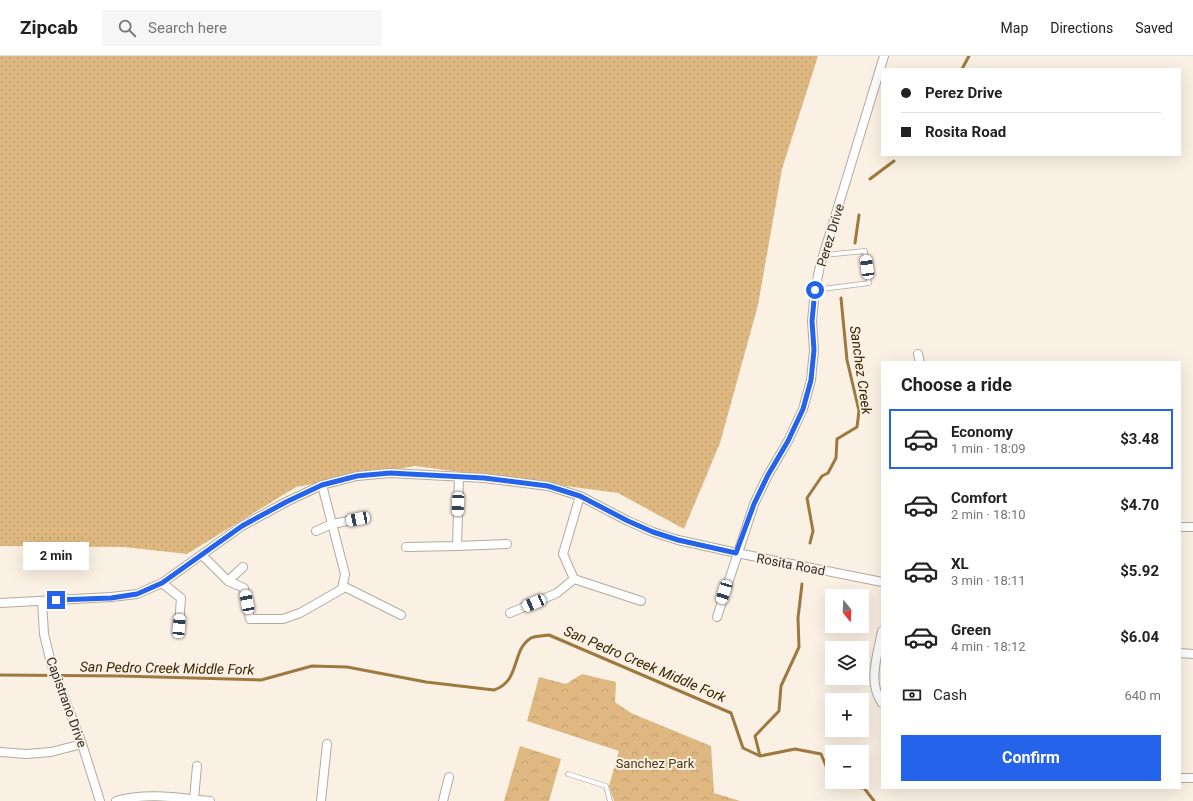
<!DOCTYPE html>
<html lang="en">
<head>
<meta charset="utf-8">
<style>
  :root { --surface:#fff; --page:#f6f6f6; --text:#222; --muted:#767676; --line:#e0e0e0; --accent:#2563eb }
  body { margin:0; font-family:Roboto,sans-serif; background:var(--page); color:var(--text); height:100vh; display:flex; flex-direction:column; font-size:15px; white-space:nowrap }
  * { box-sizing:border-box; margin:0 }
  p { font-size:13px; color:var(--muted) }
  .icon { flex:none; width:22px; height:22px; fill:none; stroke:currentColor; stroke-width:2; stroke-linecap:round; stroke-linejoin:round }
  .map { position:relative; flex:1; overflow:hidden }
  .sheet { position:absolute; left:881px; top:305px; width:300px; height:428px; display:flex; flex-direction:column; background:var(--surface); border-radius:0px; box-shadow:0 4px 16px #0002 }
  .sheet>* { flex:none }
  .hud { position:absolute; left:881px; top:12px; width:300px; height:88px; border-radius:0px; box-shadow:0 4px 16px #0002; display:grid; align-content:center; height:88px; padding:0 20px; background:var(--surface) }
  .needle { width:26px; rotate:162deg }
  .fabs { position:absolute; left:825px; top:533px; display:grid; gap:8px }
  .fabs a { display:grid; place-items:center; width:44px; height:44px; border-radius:0px; background:var(--surface); box-shadow:0 4px 16px #0002; font-size:20px }
  .end { position:absolute; width:18px; height:18px; margin:-9px; border:5px solid #2563eb; background:#fff; box-shadow:0 0 0 2px #fff }
  .from { border-radius:50% }
  .bubble { position:absolute; height:28px; border-radius:0px; background:var(--surface); box-shadow:0 4px 16px #0002; font-size:13px; font-weight:700; line-height:28px; text-align:center }
  .car { position:absolute; width:12px; height:24px; margin:-12px -6px; border-radius:5px; box-shadow:0 0 3px 1px #0007; background:linear-gradient(#fff 24%,#345 0 40%,#fff 0 76%,#345 0 86%,#fff 0) }
  .hud b { display:flex; align-items:center; gap:14px; height:38px; font-size:15px }
  .hud b+b { border-top:1px solid var(--line) }
  .hud i { width:10px; height:10px; background:var(--text) }
  ul { padding:0; list-style:none }
  li { display:flex; align-items:center; gap:12px; height:60px; margin:0 8px 6px; padding:0 12px; border:2px solid transparent; border-radius:0px }
  li div { flex:1 }
  li b { display:block; font-size:15px }
  li em { font-style:normal; font-weight:700 }
  li.current { border-color:var(--accent) }
  li>.icon { width:36px; height:36px; stroke-width:1.5 }
  h2 { padding:0 20px; font-size:18px; line-height:48px }
  .pay { display:flex; align-items:center; gap:10px; height:44px; padding:0 20px; font-size:15px }
  .pay p { margin-inline-start:auto }
  .action { display:flex; gap:8px; margin-top:auto; padding:8px 20px }
  .action a { flex:1; height:46px; border-radius:0px; background:var(--accent); color:#fff; font-size:16px; font-weight:700; line-height:46px; text-align:center }
  header { display:flex; align-items:center; gap:24px; box-sizing:border-box; height:56px; padding:0 20px; background:var(--surface); border-bottom:1px solid var(--line) }
  header strong { font-size:19px }
  nav { display:flex; gap:22px; margin-inline-start:auto; font-size:14px }
  .search { width:280px; height:36px; background:var(--page); display:flex; align-items:center; gap:10px; box-sizing:border-box; padding:0 14px; border-radius:0px; color:var(--muted); font-size:15px }
  .map>svg:first-child { display:block }
</style>
</head>
<body>
<header>
<strong>Zipcab</strong>
<div class="search"><svg class="icon" aria-label="search" viewBox="0 0 24 24"><circle cx="10" cy="10" r="6"/><path d="M15 15l6 6"/></svg>Search here</div>
<nav><a>Map</a><a>Directions</a><a>Saved</a></nav>
</header>
<div class="map">
<svg width="1193" height="745" viewBox="0 0 1193 745">
  <defs>
    <pattern id="grass-dots" width="8" height="8" patternUnits="userSpaceOnUse"><rect width="8" height="8" fill="#dfb881"/><path d="M2 2h.1M6 6h.1" fill="none" stroke="#c09e6f" stroke-width="1.8" stroke-linecap="round"/></pattern>
    <pattern id="park-crowns" width="20" height="18" patternUnits="userSpaceOnUse"><rect width="20" height="18" fill="#dfb881"/><path d="M2 6a3 3 0 1 1 6 0M12 15a3 3 0 1 1 6 0" fill="none" stroke="#c09e6f"/></pattern>
  </defs>
  <rect width="100%" height="100%" fill="#faf0e3"/>
  <!-- grass -->
  <path fill="url(#grass-dots)" d="M0,0H818L782,113L758,249L720,387L684,473L618,437L415,410L296,431L187,498L124,491L0,490Z"/>
  <!-- park -->
  <path fill="url(#park-crowns)" d="M582,618L616,626L615,646L631,657L711,690L714,737L740,745H614L609,730L619,695L527,665L539,621L566,628Z
    M520,690L561,703L549,745H504Z"/>
  <g fill="none" stroke-linecap="round" stroke-linejoin="round">
    <!-- stream -->
    <path stroke="#9d7940" stroke-width="3" d="M962,13L969,0
      M870,123L894,105
      M855,187L859,159
      M810,487L813,475L807,442L822,420L828,417L836,402L837,383L857,371L859,355L847,304L841,242
      M0,619L122,620L261,624L312,610L347,611L426,626L494,634C521,625 511,594 531,582C535,580 544,580 549,579L731,657L743,692L760,700
      M760,700L755,680L779,655L781,630L799,591L798,562L802,528
      M760,700L795,693L821,698L832,724
      M833,726L835,730L864,732L874,745"/>
    <defs>
      <path id="service" d="M815,234L869,227L865,195L824,199
        M568,718L606,730L610,745"/>
      <path id="minor" d="M918,298L920,306
        M459,421L457,490L507,488
        M580,440L563,498L574,523L641,545
        M1180,471H1193
        M316,475L332,468L358,463
        M406,491L457,490
        M202,499L228,525L244,532L250,563H283L300,557L342,533L345,518L322,429
        M228,525L243,511
        M162,527L181,542L179,570
        M343,530L401,559
        M42,545L44,578L51,607L82,688L100,745
        M0,547L111,541L137,538L162,527L242,470L286,446L322,429L357,420L390,417L484,422L548,430L580,440L628,465L653,476L678,484L737,497L882,526
        M510,557L557,537L574,523
        M717,561L754,448L768,419L788,385L803,353L811,324L814,294L812,265L815,234L820,210L884,0
        M882,575C878,598 867,626 882,647
        M1180,597L1193,598
        M0,696L26,698L51,696L82,688
        M1180,722H1193
        M194,743L197,710
        M116,745C147,736 179,742 210,745
        M321,745L327,688
        M443,745L449,721"/>
    </defs>
    <!-- service casing -->
    <use href="#service" stroke="#b3aa9e" stroke-width="5.5"/>
    <!-- minor casing -->
    <use href="#minor" stroke="#b3aa9e" stroke-width="10"/>
    <!-- service -->
    <use href="#service" stroke="#fff" stroke-width="4"/>
    <!-- minor -->
    <use href="#minor" stroke="#fff" stroke-width="8"/>
  </g>
  <g fill="none" stroke-linecap="round" stroke-linejoin="round">
    <!-- route -->
    <path stroke="#2563eb" stroke-width="5" d="M56,544L111,542L137,538L162,527L242,470L286,446L322,429L357,420L390,417L484,422L548,430L580,440L628,465L653,476L678,484L736,497L754,448L768,419L788,385L803,353L811,324L814,294L812,265L815,234"/>
  </g>
  <g text-anchor="middle" stroke-width="4" stroke-linejoin="round" paint-order="stroke">
    <!-- street labels -->
    <g font-size="13" fill="#312e29" stroke="#faf0e3">
      <text transform="translate(830 179) rotate(-73)" y="5">Perez Drive</text>
      <text transform="translate(791 508) rotate(11)" y="5">Rosita Road</text>
      <text transform="translate(67 646) rotate(70)" y="5">Capistrano Drive</text>
    </g>
    <!-- park labels -->
    <g font-size="13" fill="#4f3a18" stroke="#faf0e3">
      <text x="655" y="712">Sanchez Park</text>
    </g>
    <!-- water labels -->
    <g font-size="14" font-style="italic" fill="#392502" stroke="#faf0e3">
      <text transform="translate(861 314) rotate(82)" y="5">Sanchez Creek</text>
      <text transform="translate(645 608) rotate(23)" y="5">San Pedro Creek Middle Fork</text>
      <text transform="translate(167 612) rotate(1)" y="5">San Pedro Creek Middle Fork</text>
    </g>
  </g>
</svg>
<div class="fabs">
<a><svg class="needle" viewBox="-14 -14 28 28"><path d="M0-13l5 13h-10z" fill="#e53935"/><path d="M0 13l5-13h-10z" fill="#767676"/></svg></a>
<a><svg class="icon" aria-label="layers" viewBox="0 0 24 24"><path d="M12 4l9 5-9 5-9-5zM3 14l9 5 9-5"/></svg></a>
<a>+</a>
<a>−</a>
</div>
<i class="end from" style="left:815px;top:234px"></i>
<i class="end" style="left:56px;top:544px"></i>
<div class="bubble" style="left:23px;top:486px;width:66px">2 min</div>
<i class="car" style="left:867px;top:211px;rotate:352deg"></i>
<i class="car" style="left:458px;top:448px;rotate:182deg"></i>
<i class="car" style="left:358px;top:463px;rotate:259deg"></i>
<i class="car" style="left:724px;top:536px;rotate:197deg"></i>
<i class="car" style="left:247px;top:546px;rotate:349deg"></i>
<i class="car" style="left:534px;top:547px;rotate:247deg"></i>
<i class="car" style="left:179px;top:570px;rotate:4deg"></i>
<div class="hud">
<b><i class="from"></i>Perez Drive</b>
<b><i></i>Rosita Road</b>
</div>
<section class="sheet">
<h2>Choose a ride</h2>
<ul>
<li class="current"><svg class="icon" aria-label="car" viewBox="0 0 24 24"><path d="M5 17H2v-5l4-1 3-4h7l3 4 3 1v5h-3M9 17h6M6 11h13"/><circle cx="7" cy="17" r="2"/><circle cx="17" cy="17" r="2"/></svg><div><b>Economy</b><p>1 min · 18:09</p></div><em>$3.48</em></li>
<li><svg class="icon" aria-label="car" viewBox="0 0 24 24"><path d="M5 17H2v-5l4-1 3-4h7l3 4 3 1v5h-3M9 17h6M6 11h13"/><circle cx="7" cy="17" r="2"/><circle cx="17" cy="17" r="2"/></svg><div><b>Comfort</b><p>2 min · 18:10</p></div><em>$4.70</em></li>
<li><svg class="icon" aria-label="car" viewBox="0 0 24 24"><path d="M5 17H2v-5l4-1 3-4h7l3 4 3 1v5h-3M9 17h6M6 11h13"/><circle cx="7" cy="17" r="2"/><circle cx="17" cy="17" r="2"/></svg><div><b>XL</b><p>3 min · 18:11</p></div><em>$5.92</em></li>
<li><svg class="icon" aria-label="car" viewBox="0 0 24 24"><path d="M5 17H2v-5l4-1 3-4h7l3 4 3 1v5h-3M9 17h6M6 11h13"/><circle cx="7" cy="17" r="2"/><circle cx="17" cy="17" r="2"/></svg><div><b>Green</b><p>4 min · 18:12</p></div><em>$6.04</em></li>
</ul>
<div class="pay"><svg class="icon" aria-label="cash" viewBox="0 0 24 24"><path d="M3 7h18v10H3z"/><circle cx="12" cy="12" r="2"/></svg>Cash<p>640 m</p></div>
<div class="action"><a>Confirm</a></div>
</section>
</div>
</body>
</html>
